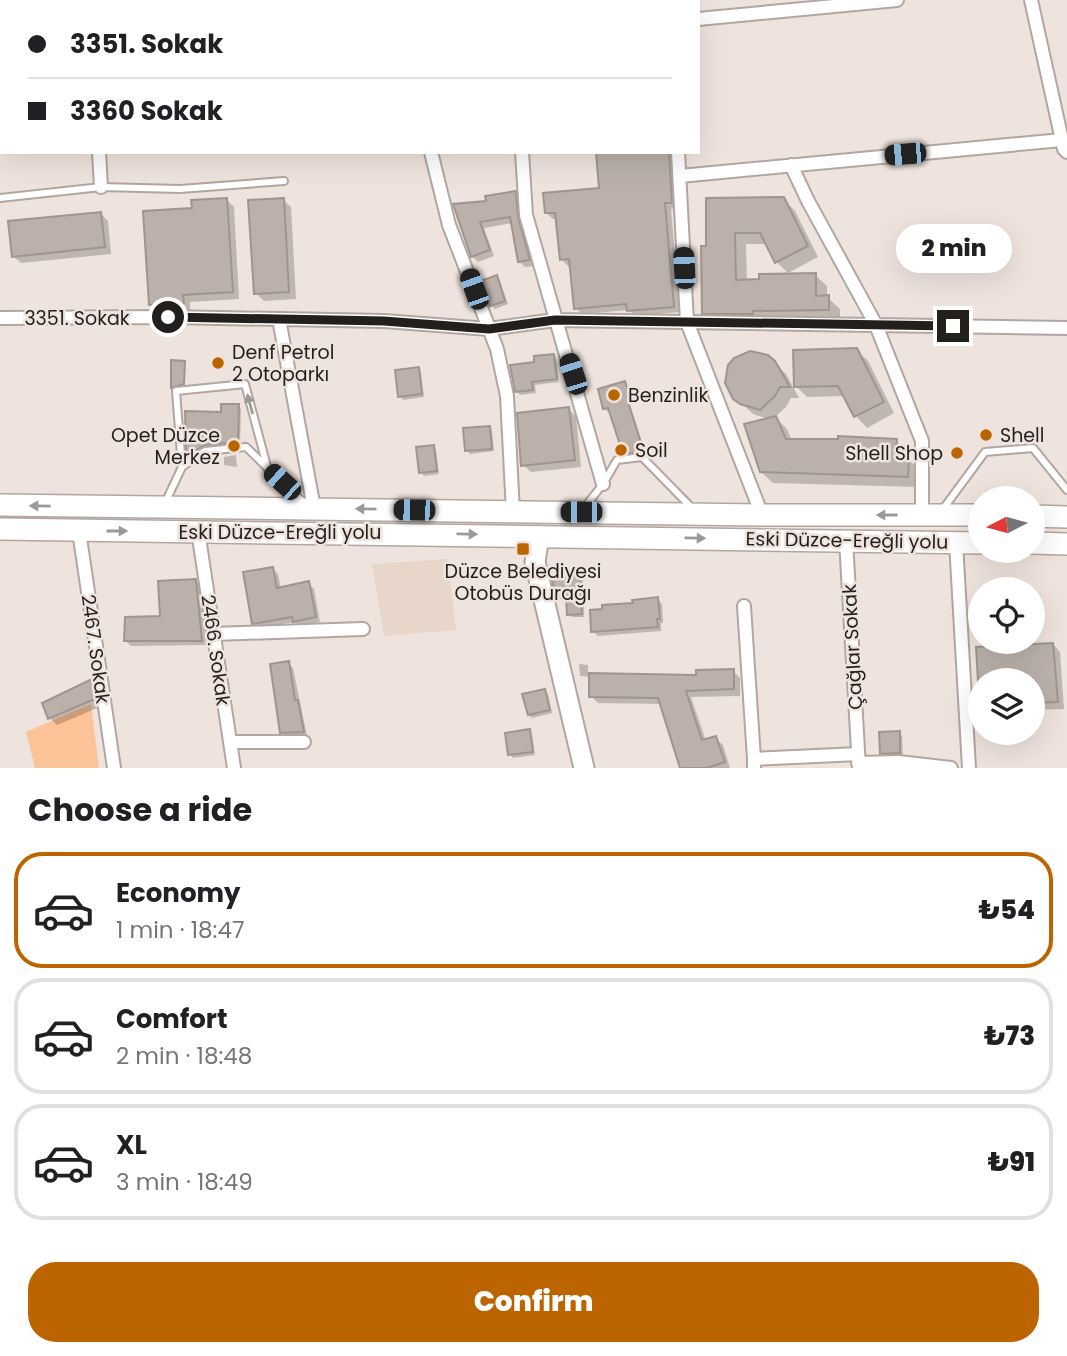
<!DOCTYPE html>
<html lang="en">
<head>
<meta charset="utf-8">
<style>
  :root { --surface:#fff; --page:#f2f2f2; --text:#202124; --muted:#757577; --line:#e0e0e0; --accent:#bc6400 }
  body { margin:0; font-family:Poppins,sans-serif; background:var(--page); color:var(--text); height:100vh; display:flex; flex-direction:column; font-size:26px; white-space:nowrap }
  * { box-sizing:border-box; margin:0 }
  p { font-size:23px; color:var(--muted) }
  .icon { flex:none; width:38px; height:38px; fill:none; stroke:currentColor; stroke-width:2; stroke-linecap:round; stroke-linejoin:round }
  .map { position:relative; height:768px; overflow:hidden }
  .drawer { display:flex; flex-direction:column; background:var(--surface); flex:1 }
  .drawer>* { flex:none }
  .banner { position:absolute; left:0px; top:0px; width:700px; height:154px; box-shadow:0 7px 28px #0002; display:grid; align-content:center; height:154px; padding:0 28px; background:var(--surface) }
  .needle { width:46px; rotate:264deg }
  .tools { position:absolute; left:968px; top:486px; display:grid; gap:14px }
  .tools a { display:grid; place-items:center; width:77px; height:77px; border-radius:50%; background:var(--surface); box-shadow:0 7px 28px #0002; font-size:35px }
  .end { position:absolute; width:32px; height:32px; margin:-16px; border:9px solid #231f1d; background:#fff; box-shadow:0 0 0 4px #fff }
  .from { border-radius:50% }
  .bubble { position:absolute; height:49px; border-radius:24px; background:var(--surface); box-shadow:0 7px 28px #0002; font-size:23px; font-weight:800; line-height:49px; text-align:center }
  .car { position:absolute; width:21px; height:42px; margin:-21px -10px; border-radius:9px; box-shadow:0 0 5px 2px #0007; background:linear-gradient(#222 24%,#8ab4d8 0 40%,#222 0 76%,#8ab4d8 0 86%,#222 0) }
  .banner b { display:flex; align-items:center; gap:24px; height:66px; font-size:26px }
  .banner b+b { border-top:2px solid var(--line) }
  .banner i { width:18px; height:18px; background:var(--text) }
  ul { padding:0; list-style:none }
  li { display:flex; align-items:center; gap:21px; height:116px; margin:0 14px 10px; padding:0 14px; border:4px solid var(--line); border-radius:28px }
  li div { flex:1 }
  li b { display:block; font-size:26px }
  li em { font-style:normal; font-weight:800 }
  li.selected { border-color:var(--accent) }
  li>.icon { width:63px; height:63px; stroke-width:1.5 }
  h2 { padding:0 28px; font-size:32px; line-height:84px }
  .button { display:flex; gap:14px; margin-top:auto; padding:14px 28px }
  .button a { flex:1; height:80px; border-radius:28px; background:var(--accent); color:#fff; font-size:28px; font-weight:800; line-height:80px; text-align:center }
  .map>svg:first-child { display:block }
</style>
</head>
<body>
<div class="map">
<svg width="1067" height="768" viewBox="0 0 1067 768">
  <rect width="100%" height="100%" fill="#efe4dd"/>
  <!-- built -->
  <path fill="#e8d6ca" d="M448,559L456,630L384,636L372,564Z"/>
  <!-- green -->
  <path fill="#fdc398" d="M91,704L99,768H35L26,732Z"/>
  <!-- shadow -->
  <path fill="#0003" d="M598,152H674L677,209H671L680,312L635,316L629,310L582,314L576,308L572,265L568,266L561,259L558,219H553L546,213L601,190Z
    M515,193L521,198L534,266L525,267L519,261L513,223L484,228L494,256L478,262L472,256L455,205L488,203Z
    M783,199L795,211L818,257L788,273L777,262L768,244H746L747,281L815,275L827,286V297L840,309V320L715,324L704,313L708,248Z
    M227,200L234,207L239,299L190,302V310L158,312L151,304L194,209Z
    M283,200L291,207L296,299L264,301L256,293Z
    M101,214L108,221L111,254L21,263L13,256Z
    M497,277L500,281L508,304L495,309L491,305Z
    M856,350L868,361L894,413L867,428L856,416L845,396L807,397L796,386Z
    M758,353L774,362L786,374L799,398H791L786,407L775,417L787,429L792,441H896L908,452L907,458L919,470L918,487L773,483L761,472L769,419L753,414L735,397L742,355Z
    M553,356L556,359L559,382L535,385L536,393L520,395L517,391L536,363Z
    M184,362L185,385L173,388L172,387Z
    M418,369L421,373L424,397L403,400L400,396Z
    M624,383L628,386L633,404L630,405L646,455L628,456L624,453L611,411L608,412L605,408Z
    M238,406L241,409L240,444L208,447L198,453H191L188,450L222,414Z
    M568,409L576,416L581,467L531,472L523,465Z
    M489,427L492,431L494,451L470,454L467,450Z
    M433,447L436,450L439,474L424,476L421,472Z
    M236,455L237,467L224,465V457Z
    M273,569L278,574L281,589L308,583L314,589L320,622L300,626L295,622L259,628L253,623Z
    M580,577L583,580L584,617H572L568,614V599L561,600L558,596Z
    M196,581L201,587L206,645L131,646L126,641L162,618Z
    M657,599L662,604L663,623H661V631L598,636L593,631L635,605Z
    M1053,644L1060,652L1064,709L1032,710V681H980L979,704L978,648Z
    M288,663L293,668L307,736L287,737L282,732Z
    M579,664L588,665V675L698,677L733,671L740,678V696L691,697L706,741L715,738L723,745L730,768H682L662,704L598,703L591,696V677L580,676Z
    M92,681L99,688L102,706L57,725L50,718Z
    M544,691L548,694L552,713L532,718L529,715Z
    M529,731L532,735L535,755L513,758L510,754Z
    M899,733L902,736L903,756H885L882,753Z"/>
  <!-- building -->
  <path fill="#bbb1aa" stroke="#9f958e" stroke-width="2" d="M596,152H669L672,203H665L674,307L627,311L626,304L574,309L569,259L560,260L555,213H545L543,193L599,188Z
    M516,191L518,217L530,260L518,262L510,217L480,222L490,250L471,257L453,204L486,201L485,196Z
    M784,197L808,246L775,263L760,233H735L736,280L759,279V274L816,273V296L829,295V310L753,311V314H702L701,246H706V198Z
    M227,198L233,292L183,295L184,303L149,305L143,211L192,208L191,200Z
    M284,198L289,292L254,294L248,200Z
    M101,212L105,247L12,257L8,221Z
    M497,275L505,301L490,306L480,281Z
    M857,348L884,402L854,417L838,386L794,387L793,350Z
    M750,351L768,355L775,361L790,387H780L775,396L760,410L740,404L733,399L725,383L728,365L734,358Z
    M554,354L557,379L532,382L533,390L515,392L510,365L534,362V356Z
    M171,360L185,361L184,384L171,388Z
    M419,367L422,394L398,397L395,370Z
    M625,381L631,401L628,402L644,452L623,454L608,408L603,409L598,389Z
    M221,404H239L238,442L204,445L195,451H186L185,411L221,412Z
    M569,407L575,460L521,466L517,413Z
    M776,416L786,439H838V436L897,439L896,456L909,457L908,477L760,472L744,424Z
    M490,426L492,449L465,451L463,428Z
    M434,445L437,471L419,473L416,447Z
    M273,567L277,588L309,581L316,617L293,622L292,617L252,624L243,572Z
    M580,575L582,614L567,615L566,597H556L551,576Z
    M196,579L202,641H124L125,617L160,616L158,581Z
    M658,597L660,619H657L658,627L591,632L590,610L602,609V605L633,603L632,600Z
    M1053,643L1058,702L1032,703V681H978L976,647Z
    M289,661L295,700H298L304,732L280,733L270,664Z
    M734,669V689L686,691L702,740L716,736L725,762L707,768H680L658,698L589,697V673L696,675V670Z
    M92,679L95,699L48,719L42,703Z
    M545,689L550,710L528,715L522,694Z
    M530,729L533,752L508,755L505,733Z
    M900,731V753L880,754L879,732Z"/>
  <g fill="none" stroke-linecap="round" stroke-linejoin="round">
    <defs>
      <path id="lane" d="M0,198L101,187L180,189L284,181
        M182,467L176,391L245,384L268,470
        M165,503L182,467L205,451L246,447L303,502
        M584,508L603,484L617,460L642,457L691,507
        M943,509L985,452L1033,448L1067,490"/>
      <path id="street" d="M273,0V2
        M1031,0L1064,149L1067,152
        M698,19L897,0
        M0,66H2
        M99,152L101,187
        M431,152L449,225L497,349L507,396L513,512
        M522,152L526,215L603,484
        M678,152L687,322L762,515
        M791,165L808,201L876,325L922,441V515
        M680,176L1062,140
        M0,318L168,317L384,321L489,329L555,320L1067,328
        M279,319L314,508
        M79,531L114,768
        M198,531L234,768
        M846,540L859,768
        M956,542L969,768
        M744,606L754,759
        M213,634L363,629
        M230,742H304
        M858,763L899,762L951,768
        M754,768V759L858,754"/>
      <path id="secondary" d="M539,536L535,562L584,768"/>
      <path id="primary" d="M0,505L762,515H980
        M1032,516L1067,517
        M0,529L980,543
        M1032,543L1067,544"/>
    </defs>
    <!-- lane casing -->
    <use href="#lane" stroke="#b1a7a0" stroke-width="10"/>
    <!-- street casing -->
    <use href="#street" stroke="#b1a7a0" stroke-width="16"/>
    <!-- secondary casing -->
    <use href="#secondary" stroke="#b1a7a0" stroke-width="23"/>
    <!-- primary casing -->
    <use href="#primary" stroke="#b1a7a0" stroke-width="24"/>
    <!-- lane -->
    <use href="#lane" stroke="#fff" stroke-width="6"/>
    <!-- street -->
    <use href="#street" stroke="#fff" stroke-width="12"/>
    <!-- secondary -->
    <use href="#secondary" stroke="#fff" stroke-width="19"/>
    <!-- primary -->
    <use href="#primary" stroke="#fff" stroke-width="21"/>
  </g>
  <!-- one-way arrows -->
  <defs><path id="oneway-solid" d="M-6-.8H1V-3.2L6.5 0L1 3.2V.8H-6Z" transform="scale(1.75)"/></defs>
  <g fill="#9c9a99">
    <use href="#oneway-solid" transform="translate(250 404) rotate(-105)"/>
    <use href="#oneway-solid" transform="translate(40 506) rotate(-179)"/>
    <use href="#oneway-solid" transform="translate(366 509) rotate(-179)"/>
    <use href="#oneway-solid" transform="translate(887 515) rotate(180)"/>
    <use href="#oneway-solid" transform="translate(117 531)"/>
    <use href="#oneway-solid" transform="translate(467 534) rotate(1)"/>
    <use href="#oneway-solid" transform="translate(695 538) rotate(1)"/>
  </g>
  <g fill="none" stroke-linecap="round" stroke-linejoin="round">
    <!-- route -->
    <path stroke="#231f1d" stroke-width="9" d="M168,317L384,321L489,329L555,320L953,326"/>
  </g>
  <!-- markers -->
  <g fill="#bc6400" stroke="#efe4dd" stroke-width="2.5">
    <circle cx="218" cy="363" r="7"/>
    <circle cx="614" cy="395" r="7"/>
    <circle cx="986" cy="435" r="7"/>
    <circle cx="234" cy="446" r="7"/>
    <circle cx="621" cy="450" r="7"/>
    <circle cx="957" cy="453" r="7"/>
    <rect x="516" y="542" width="14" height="14" rx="3.5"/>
  </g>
  <g text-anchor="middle" stroke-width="5" stroke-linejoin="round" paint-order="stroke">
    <!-- street labels -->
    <g font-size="19" fill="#231f1d" stroke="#efe4dd">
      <text x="77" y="325">3351. Sokak</text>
      <text x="280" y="539">Eski Düzce-Ereğli yolu</text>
      <text transform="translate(847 540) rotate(1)" y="7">Eski Düzce-Ereğli yolu</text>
      <text transform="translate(852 647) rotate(-93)" y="7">Çağlar Sokak</text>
      <text transform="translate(96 649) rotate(82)" y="7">2467. Sokak</text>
      <text transform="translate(216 650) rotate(82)" y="7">2466. Sokak</text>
    </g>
    <!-- poi labels -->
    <g font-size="19" fill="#231f1d" stroke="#efe4dd" text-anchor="start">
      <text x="232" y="359">Denf Petrol<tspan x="232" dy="22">2 Otoparkı</tspan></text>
      <text x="628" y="402">Benzinlik</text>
      <text x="220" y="442" text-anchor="end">Opet Düzce<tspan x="220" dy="22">Merkez</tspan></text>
      <text x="1000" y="442">Shell</text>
      <text x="635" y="457">Soil</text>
      <text x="943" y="460" text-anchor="end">Shell Shop</text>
      <text x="523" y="578" text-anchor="middle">Düzce Belediyesi<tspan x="523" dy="22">Otobüs Durağı</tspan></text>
    </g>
  </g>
</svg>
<div class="tools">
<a><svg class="needle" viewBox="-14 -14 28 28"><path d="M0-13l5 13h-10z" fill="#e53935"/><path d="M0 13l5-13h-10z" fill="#757577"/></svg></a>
<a><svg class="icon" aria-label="locate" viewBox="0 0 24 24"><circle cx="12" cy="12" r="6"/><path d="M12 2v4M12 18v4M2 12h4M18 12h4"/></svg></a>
<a><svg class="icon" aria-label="layers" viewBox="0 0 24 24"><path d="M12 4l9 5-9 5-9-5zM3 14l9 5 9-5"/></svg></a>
</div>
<i class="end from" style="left:168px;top:317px"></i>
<i class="end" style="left:953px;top:326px"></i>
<div class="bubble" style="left:896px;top:224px;width:116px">2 min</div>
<i class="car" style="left:905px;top:154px;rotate:265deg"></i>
<i class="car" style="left:684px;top:268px;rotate:357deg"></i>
<i class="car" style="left:474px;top:289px;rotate:340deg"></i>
<i class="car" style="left:573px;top:374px;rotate:342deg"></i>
<i class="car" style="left:282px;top:482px;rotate:312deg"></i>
<i class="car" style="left:414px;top:510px;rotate:271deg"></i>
<i class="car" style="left:581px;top:512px;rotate:270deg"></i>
<div class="banner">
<b><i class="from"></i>3351. Sokak</b>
<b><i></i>3360 Sokak</b>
</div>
</div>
<section class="drawer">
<h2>Choose a ride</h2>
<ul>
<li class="selected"><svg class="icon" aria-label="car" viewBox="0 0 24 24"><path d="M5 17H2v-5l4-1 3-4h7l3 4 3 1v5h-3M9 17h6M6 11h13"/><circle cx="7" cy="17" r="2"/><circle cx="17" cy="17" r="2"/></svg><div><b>Economy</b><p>1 min · 18:47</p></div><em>₺54</em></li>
<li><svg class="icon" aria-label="car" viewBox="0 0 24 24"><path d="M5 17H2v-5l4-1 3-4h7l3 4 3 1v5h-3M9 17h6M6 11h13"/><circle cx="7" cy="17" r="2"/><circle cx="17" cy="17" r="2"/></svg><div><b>Comfort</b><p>2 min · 18:48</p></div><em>₺73</em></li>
<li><svg class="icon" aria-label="car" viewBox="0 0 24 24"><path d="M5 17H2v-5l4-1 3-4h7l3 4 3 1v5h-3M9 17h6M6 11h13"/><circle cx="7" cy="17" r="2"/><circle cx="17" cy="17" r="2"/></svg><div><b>XL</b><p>3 min · 18:49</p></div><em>₺91</em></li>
</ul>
<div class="button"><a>Confirm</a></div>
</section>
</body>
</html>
